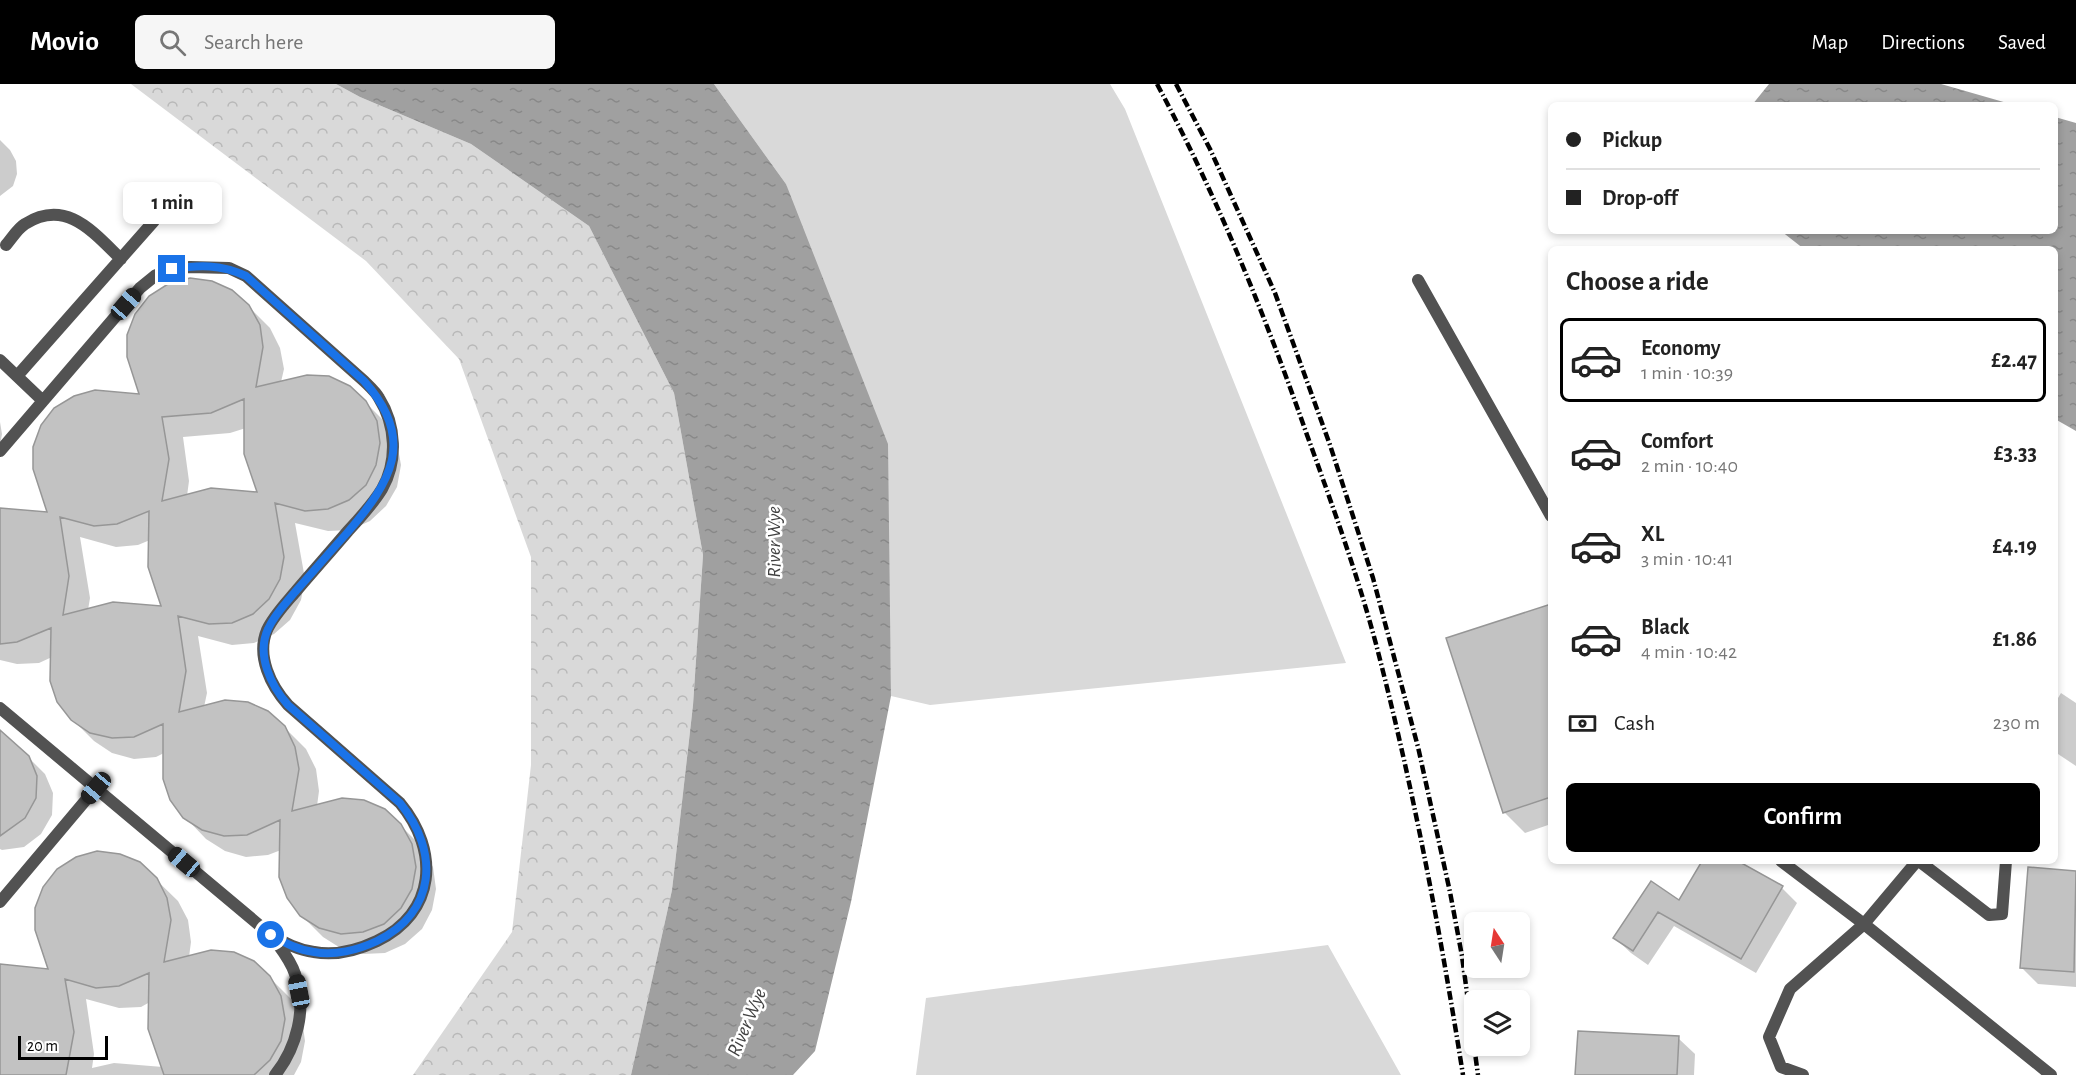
<!DOCTYPE html>
<html lang="en">
<head>
<meta charset="utf-8">
<style>
  :root { --surface:#fff; --page:#f6f6f6; --text:#222; --muted:#767676; --line:#e0e0e0; --accent:#000 }
  body { margin:0; font-family:"Alegreya Sans",sans-serif; background:var(--page); color:var(--text); height:100vh; display:flex; flex-direction:column; font-size:22px; white-space:nowrap }
  * { box-sizing:border-box; margin:0 }
  p { font-size:20px; color:var(--muted) }
  .icon { flex:none; width:33px; height:33px; fill:none; stroke:currentColor; stroke-width:2; stroke-linecap:round; stroke-linejoin:round }
  .map { position:relative; flex:1; overflow:hidden }
  .details { position:absolute; left:1548px; top:162px; width:510px; height:618px; display:flex; flex-direction:column; background:var(--surface); border-radius:9px; box-shadow:0 3px 9px #0003 }
  .details>* { flex:none }
  .top-card { position:absolute; left:1548px; top:18px; width:510px; height:132px; border-radius:9px; box-shadow:0 3px 9px #0003; display:grid; align-content:center; height:132px; padding:0 18px; background:var(--surface) }
  .needle { width:39px; rotate:348deg }
  .controls { position:absolute; left:1464px; top:828px; display:grid; gap:12px }
  .controls a { display:grid; place-items:center; width:66px; height:66px; border-radius:9px; background:var(--surface); box-shadow:0 3px 9px #0003; font-size:30px }
  .scale { position:absolute; left:18px; bottom:15px; width:90px; box-sizing:border-box; padding-left:6px; border:3px solid #000; border-top:0; font-size:16px; line-height:21px; white-space:nowrap; color:#000; -webkit-text-stroke:4px #fff; paint-order:stroke }
  .end { position:absolute; width:27px; height:27px; margin:-14px; border:8px solid #1a73e8; background:#fff; box-shadow:0 0 0 3px #fff }
  .from { border-radius:50% }
  .bubble { position:absolute; height:42px; border-radius:9px; background:var(--surface); box-shadow:0 3px 9px #0003; font-size:20px; font-weight:600; line-height:42px; text-align:center }
  .car { position:absolute; width:18px; height:36px; margin:-18px -9px; border-radius:8px; box-shadow:0 0 4px 2px #0007; background:linear-gradient(#222 24%,#8ab4d8 0 40%,#222 0 76%,#8ab4d8 0 86%,#222 0) }
  .top-card b { display:flex; align-items:center; gap:21px; height:57px; font-size:22px }
  .top-card b+b { border-top:2px solid var(--line) }
  .top-card i { width:15px; height:15px; background:var(--text) }
  ul { padding:0; list-style:none }
  li { display:flex; align-items:center; gap:18px; height:84px; margin:0 12px 9px; padding:0 6px; border:3px solid transparent; border-radius:9px }
  li div { flex:1 }
  li b { display:block; font-size:22px }
  li em { font-style:normal; font-weight:600 }
  li.active { border-color:var(--accent) }
  li>.icon { width:54px; height:54px; stroke-width:1.5 }
  h2 { padding:0 18px; font-size:27px; line-height:72px }
  .pay { display:flex; align-items:center; gap:15px; height:66px; padding:0 18px; font-size:22px }
  .pay p { margin-inline-start:auto }
  .button { display:flex; gap:12px; margin-top:auto; padding:12px 18px }
  .button a { flex:1; height:69px; border-radius:9px; background:var(--accent); color:#fff; font-size:24px; font-weight:600; line-height:69px; text-align:center }
  header { display:flex; align-items:center; gap:36px; box-sizing:border-box; height:84px; padding:0 30px; background:var(--accent); color:#fff }
  header strong { font-size:28px }
  nav { display:flex; gap:33px; margin-inline-start:auto; font-size:21px }
  .search { width:420px; height:54px; background:var(--page); display:flex; align-items:center; gap:15px; box-sizing:border-box; padding:0 21px; border-radius:9px; color:var(--muted); font-size:22px }
  .map>svg:first-child { display:block }
</style>
</head>
<body>
<header>
<strong>Movio</strong>
<div class="search"><svg class="icon" aria-label="search" viewBox="0 0 24 24"><circle cx="10" cy="10" r="6"/><path d="M15 15l6 6"/></svg>Search here</div>
<nav><a>Map</a><a>Directions</a><a>Saved</a></nav>
</header>
<div class="map">
<svg width="2076" height="991" viewBox="0 0 2076 991">
  <defs>
    <pattern id="forest-crowns" width="20" height="18" patternUnits="userSpaceOnUse" patternTransform="scale(1.5)"><rect width="20" height="18" fill="#d9d9d9"/><path d="M2 6a3 3 0 1 1 6 0M12 15a3 3 0 1 1 6 0" fill="none" stroke="#b8b8b8"/></pattern>
    <pattern id="water-ripples" width="26" height="14" patternUnits="userSpaceOnUse" patternTransform="scale(1.5)"><rect width="26" height="14" fill="#a0a0a0"/><path d="M2 4q2-2 4 0t4 0M15 11q2-2 4 0t4 0" fill="none" stroke="#888"/></pattern>
  </defs>
  <rect width="100%" height="100%" fill="#fff"/>
  <!-- green -->
  <path fill="#d9d9d9" d="M714,0H1110L1125,25L1346,579L930,621L891,612L889,505L786,100Z
    M1328,861L1401,991H916L926,914Z"/>
  <!-- forest -->
  <path fill="url(#forest-crowns)" d="M131,0H336L360,13L471,60L589,142L674,309L703,471L693,621L672,806L631,991H413L512,848L531,681V473L459,275L366,177Z"/>
  <!-- water -->
  <path fill="url(#water-ripples)" d="M336,0H714L786,100L888,360L891,612L851,818L815,967L793,991H631L672,806L693,621L703,471L674,309L589,142L471,60L360,13Z
    M1769,0H1941L2014,21H1752Z
    M2055,33L2076,39V347L2055,335V165H1804L1781,147H2055Z"/>
  <!-- shadow -->
  <path fill="#0003" fill-rule="evenodd" d="M0,56L10,66L16,77L17,90L13,102L0,112Z
    M248,222L270,244L280,264L284,285L281,298L365,318L387,340L397,359L401,381L397,403L386,422L370,437L350,446L328,447L295,439L305,495L301,516L290,536L274,550L254,559L232,561L198,552L207,609L204,623L284,643L306,665L316,685L319,707L317,722L400,741L422,763L433,783L436,805L432,826L422,845L405,860L385,869L363,870L342,865L323,853L301,831L281,766L268,771L246,773L225,767L206,755L185,733L164,669L156,673L134,675L112,669L94,657L72,635L52,573L39,579L17,580L0,576V426L49,430L142,311ZM246,344L259,410L187,412L189,397L183,353L230,349ZM80,453L116,463L138,461L150,456L163,524L88,526L90,514Z
    M0,338L2,350L0,361Z
    M1551,522V740L1525,749L1504,728Z
    M2061,609L2076,619V682L2055,668V619Z
    M0,655L28,673L45,690L53,709L52,731L41,750L24,763L2,766L0,765Z
    M1703,777H1735L1782,804L1797,819L1756,889L1674,842L1648,881L1631,869L1615,854L1651,799L1680,818Z
    M140,780L178,817L188,836L191,858L189,873L269,893L291,915L302,935L305,957L301,978L294,991H0V881L50,886ZM86,915L119,924L141,923L150,918L163,983L114,979L92,984L94,970Z
    M2029,785L2076,788V903L2038,900L2021,883Z
    M1678,954L1695,970L1694,991H1577Z"/>
  <!-- building -->
  <path fill="#c2c2c2" stroke="#969696" stroke-width="1.5" fill-rule="evenodd" d="M190,194L212,197L232,206L249,221L260,241L263,263L256,303L307,291L329,292L350,302L366,317L377,337L380,359L376,381L366,401L349,416L328,425L305,427L275,419L284,473L280,495L269,515L253,530L232,539L209,540L178,532L186,587L179,628L225,616L248,618L268,627L285,642L295,663L299,685L292,727L342,714L364,716L385,725L401,740L412,760L416,783L412,805L401,824L384,840L363,848L341,850L319,844L300,832L287,814L279,793L280,736L247,751L224,752L202,746L183,734L170,716L163,695V640L134,653L112,654L90,649L71,636L57,618L50,597L51,544L17,558L0,560V424L47,428L33,385V363L41,341L54,324L74,312L95,306L139,310L127,273V251L135,230L149,212L168,200ZM244,315V370L257,408L211,404L162,417L169,375L162,333L211,329ZM149,427L148,483L161,522L113,518L63,531L69,492L60,433L94,442L117,440Z
    M1551,520V713L1503,729L1446,554Z
    M0,646L29,672L37,692L36,714L25,734L0,752Z
    M97,767L120,770L140,778L157,794L167,814L171,836L164,878L211,866L234,868L254,877L270,892L281,912L285,935L281,957L270,976L254,991H164L148,945L149,889L119,902L96,904L65,895L74,948L66,991H0V880L48,885L35,846V824L43,803L57,785L76,773Z
    M1702,777H1738L1783,802L1741,875L1658,828L1633,867L1613,854L1651,797L1679,816Z
    M2028,783L2076,787L2074,888L2020,884Z
    M1578,947L1679,952L1677,991H1575Z"/>
  <g fill="none" stroke-linecap="round" stroke-linejoin="round">
    <!-- lane -->
    <path stroke="#525252" stroke-width="12" d="M6,161C12,154 18,144 25,140C66,114 93,148 121,175
      M1418,196L1551,432
      M0,276L43,317
      M18,291L154,137
      M0,367L140,204L156,191L172,185L190,183L229,184L246,192L364,297C369,302 376,308 379,314C396,341 398,377 382,405C373,420 360,434 348,447C331,467 314,486 297,506C287,518 274,531 267,546C256,572 271,602 288,621L400,719C440,767 436,829 377,857C358,866 335,872 314,868C298,866 285,859 271,851L0,624
      M1781,777L1864,840L2051,991
      M1919,777L1989,831L2002,830L2006,777
      M0,818L96,704
      M274,855C282,866 291,877 295,890C308,924 296,965 275,991
      M1803,991L1781,983L1769,953L1790,905L1864,840L1917,777"/>
    <!-- rail -->
    <path stroke="#000" stroke-width="4.5" stroke-dasharray="9 3 1.5 3" stroke-linecap="butt" d="M1157,0C1217,112 1265,231 1307,351C1332,420 1357,489 1376,560C1413,702 1440,846 1463,991
      M1176,0L1210,65L1275,209L1330,361L1373,494L1418,663L1450,808L1462,872L1478,991"/>
  </g>
  <g fill="none" stroke-linecap="round" stroke-linejoin="round">
    <!-- route -->
    <path stroke="#1a73e8" stroke-width="8" d="M172,185C199,181 220,180 246,192L364,297C417,356 391,398 347,449C329,469 312,489 295,508C285,520 274,531 268,545C256,571 271,602 288,621L400,719C440,768 436,828 377,857C358,866 334,872 314,868C298,866 285,859 271,851"/>
  </g>
  <g text-anchor="middle" stroke-width="5" stroke-linejoin="round" paint-order="stroke">
    <!-- water labels -->
    <g font-size="20" font-style="italic" fill="#414141" stroke="#fff">
      <text transform="translate(773 458) rotate(-90)" y="7">River Wye</text>
      <text transform="translate(746 938) rotate(-67)" y="7">River Wye</text>
    </g>
  </g>
</svg>
<div class="controls">
<a><svg class="needle" viewBox="-14 -14 28 28"><path d="M0-13l5 13h-10z" fill="#e53935"/><path d="M0 13l5-13h-10z" fill="#767676"/></svg></a>
<a><svg class="icon" aria-label="layers" viewBox="0 0 24 24"><path d="M12 4l9 5-9 5-9-5zM3 14l9 5 9-5"/></svg></a>
</div>
<div class="scale">20 m</div>
<i class="end from" style="left:271px;top:851px"></i>
<i class="end" style="left:172px;top:185px"></i>
<div class="bubble" style="left:123px;top:98px;width:99px">1 min</div>
<i class="car" style="left:126px;top:220px;rotate:41deg"></i>
<i class="car" style="left:96px;top:704px;rotate:220deg"></i>
<i class="car" style="left:184px;top:778px;rotate:310deg"></i>
<i class="car" style="left:299px;top:908px;rotate:349deg"></i>
<div class="top-card">
<b><i class="from"></i>Pickup</b>
<b><i></i>Drop-off</b>
</div>
<section class="details">
<h2>Choose a ride</h2>
<ul>
<li class="active"><svg class="icon" aria-label="car" viewBox="0 0 24 24"><path d="M5 17H2v-5l4-1 3-4h7l3 4 3 1v5h-3M9 17h6M6 11h13"/><circle cx="7" cy="17" r="2"/><circle cx="17" cy="17" r="2"/></svg><div><b>Economy</b><p>1 min · 10:39</p></div><em>£2.47</em></li>
<li><svg class="icon" aria-label="car" viewBox="0 0 24 24"><path d="M5 17H2v-5l4-1 3-4h7l3 4 3 1v5h-3M9 17h6M6 11h13"/><circle cx="7" cy="17" r="2"/><circle cx="17" cy="17" r="2"/></svg><div><b>Comfort</b><p>2 min · 10:40</p></div><em>£3.33</em></li>
<li><svg class="icon" aria-label="car" viewBox="0 0 24 24"><path d="M5 17H2v-5l4-1 3-4h7l3 4 3 1v5h-3M9 17h6M6 11h13"/><circle cx="7" cy="17" r="2"/><circle cx="17" cy="17" r="2"/></svg><div><b>XL</b><p>3 min · 10:41</p></div><em>£4.19</em></li>
<li><svg class="icon" aria-label="car" viewBox="0 0 24 24"><path d="M5 17H2v-5l4-1 3-4h7l3 4 3 1v5h-3M9 17h6M6 11h13"/><circle cx="7" cy="17" r="2"/><circle cx="17" cy="17" r="2"/></svg><div><b>Black</b><p>4 min · 10:42</p></div><em>£1.86</em></li>
</ul>
<div class="pay"><svg class="icon" aria-label="cash" viewBox="0 0 24 24"><path d="M3 7h18v10H3z"/><circle cx="12" cy="12" r="2"/></svg>Cash<p>230 m</p></div>
<div class="button"><a>Confirm</a></div>
</section>
</div>
</body>
</html>
